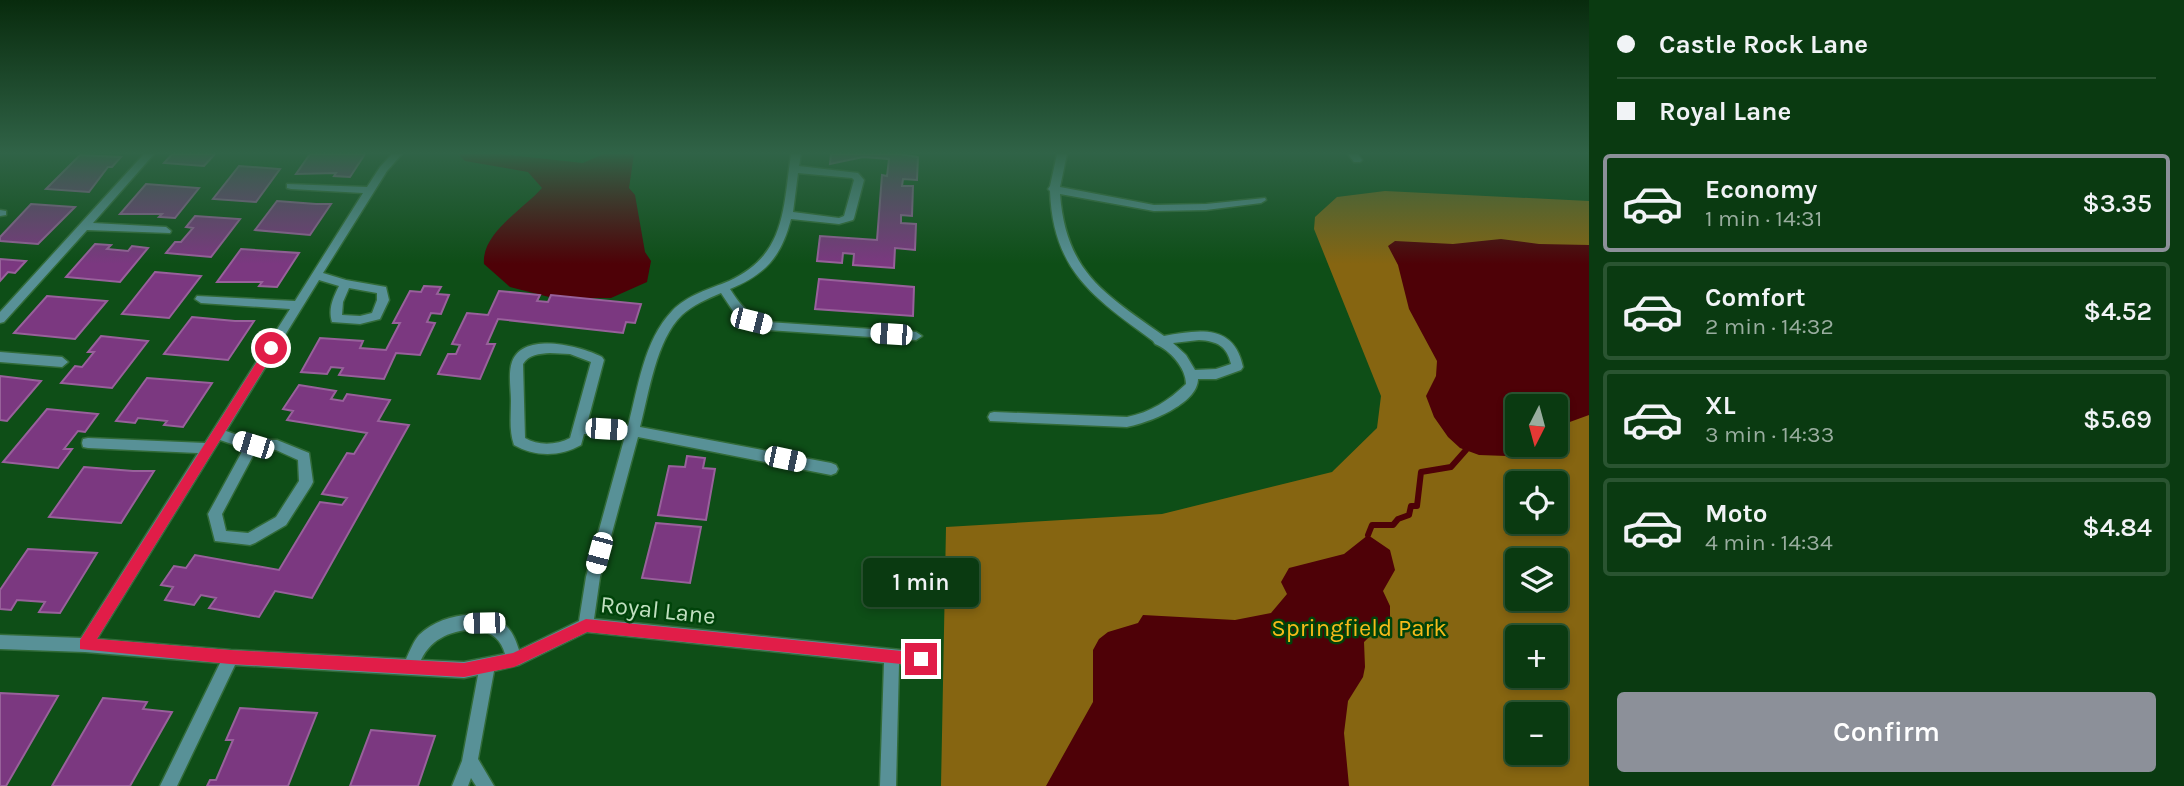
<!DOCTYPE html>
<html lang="en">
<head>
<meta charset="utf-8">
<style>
  :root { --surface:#0a3a11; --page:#13411a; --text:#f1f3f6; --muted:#99ad9f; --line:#2a5431; --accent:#8c9099 }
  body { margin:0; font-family:Karla,sans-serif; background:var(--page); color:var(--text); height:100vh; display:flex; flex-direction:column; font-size:26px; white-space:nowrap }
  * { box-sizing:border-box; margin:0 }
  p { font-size:23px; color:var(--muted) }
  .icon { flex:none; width:38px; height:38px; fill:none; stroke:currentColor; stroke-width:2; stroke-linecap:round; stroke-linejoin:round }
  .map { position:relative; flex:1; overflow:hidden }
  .details { display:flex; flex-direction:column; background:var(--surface); width:595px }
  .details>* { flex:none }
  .hud { display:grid; align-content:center; height:154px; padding:0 28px; background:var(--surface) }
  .needle { width:46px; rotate:186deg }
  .fabs { position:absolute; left:1505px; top:394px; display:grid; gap:14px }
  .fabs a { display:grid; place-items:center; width:63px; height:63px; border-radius:7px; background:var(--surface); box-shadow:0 4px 10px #0003,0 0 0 2px var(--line); font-size:35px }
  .end { position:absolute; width:32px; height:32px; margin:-16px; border:9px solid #e11d48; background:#fff; box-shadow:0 0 0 4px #fff }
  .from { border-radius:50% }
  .bubble { position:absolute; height:49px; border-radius:7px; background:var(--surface); box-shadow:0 4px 10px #0003,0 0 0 2px var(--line); font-size:23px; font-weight:600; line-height:49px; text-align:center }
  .car { position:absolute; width:21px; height:42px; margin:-21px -10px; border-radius:9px; box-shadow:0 0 5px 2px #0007; background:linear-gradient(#fff 24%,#345 0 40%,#fff 0 76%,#345 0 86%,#fff 0) }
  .hud b { display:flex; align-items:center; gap:24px; height:66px; font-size:26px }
  .hud b+b { border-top:2px solid var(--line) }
  .hud i { width:18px; height:18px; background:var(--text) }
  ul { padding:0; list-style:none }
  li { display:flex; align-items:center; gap:21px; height:98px; margin:0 14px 10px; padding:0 14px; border:4px solid var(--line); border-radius:7px }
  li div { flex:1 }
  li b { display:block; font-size:26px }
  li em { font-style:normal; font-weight:600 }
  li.on { border-color:var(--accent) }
  li>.icon { width:63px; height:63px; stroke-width:1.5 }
  .button { display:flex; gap:14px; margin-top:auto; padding:14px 28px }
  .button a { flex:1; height:80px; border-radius:7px; background:var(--accent); color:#fff; font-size:28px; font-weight:600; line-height:80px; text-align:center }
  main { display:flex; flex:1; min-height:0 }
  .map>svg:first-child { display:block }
</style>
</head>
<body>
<main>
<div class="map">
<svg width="1589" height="786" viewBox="0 0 1589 786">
  <rect width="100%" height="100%" fill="#0e4e17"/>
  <!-- green -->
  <path fill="#866511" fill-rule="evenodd" d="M1385,191L1589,201V786H941L946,527L1162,514L1332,472L1377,428L1381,396L1314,229L1315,217L1337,197ZM1517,406H1556V444H1517ZM1517,483H1556V522H1517ZM1517,560H1556V598H1517ZM1517,637H1556V676H1517ZM1517,714H1556V752H1517Z"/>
  <!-- water -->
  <path fill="#4e0107" d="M458,154H500L583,163L603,154H634L629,188L635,195L645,252L651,261L647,282L611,298H553L510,287L484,264C481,233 525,208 542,188L528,172L465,161Z
    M1501,239L1539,244L1589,245V415L1556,427V406H1517V444L1525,445L1507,456L1479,455L1460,448L1448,437L1434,417L1426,396L1436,376L1437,361L1409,309L1398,265L1388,246L1395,241L1453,244Z
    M1368,535L1390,550L1395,570L1383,591L1390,606V617L1364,642L1365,667L1363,677L1348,701L1344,733L1349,786H1046L1093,702V650L1099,639L1108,632L1138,623L1143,615L1235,620L1271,613L1287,594L1281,582L1289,568L1344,554Z"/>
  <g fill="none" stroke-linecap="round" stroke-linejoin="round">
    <!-- stream -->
    <path stroke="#4e0107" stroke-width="6" d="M1368,535L1372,525H1393L1398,519L1409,515L1411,506H1417L1421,472L1451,467L1466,450"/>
  </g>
  <!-- building -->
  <path fill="#7b3880" stroke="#98619b" stroke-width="2" d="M172,154H215L204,166L164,163Z
    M310,154H365L350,177L334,176L336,173L296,174Z
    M831,154H900L918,157L917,180L903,179L902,186H913L912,216L901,215V223L916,224L915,250L895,248L894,268L853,265L854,254L843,253L842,263L817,261L820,236L877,240L882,175L887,176L889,159L863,157L830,164Z
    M80,155L121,157L112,167H108L89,192L46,189Z
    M239,166L280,169L256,202L213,199Z
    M146,184L199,188L175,218L159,217L162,214H120Z
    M277,201L316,204H331L310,235L255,230Z
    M31,204L75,207L38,244L0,241V237Z
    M195,216L240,219L211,257L166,253L175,242H181L193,228L186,227Z
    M95,244L111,245L107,249L128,251L132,246L148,248L120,282L66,277Z
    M241,249L299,253L277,287L259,286L262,282H217Z
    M0,259L26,261L15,273L8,272L0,281Z
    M155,272L201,276L169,318L122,314Z
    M819,279L914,287L913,316L815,309Z
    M424,286L441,287L437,294L449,295L441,314L431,313L427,322L435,323L420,355L396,353L384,379L339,375L343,368L331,367L327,374L301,372L320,338L363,341L360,348L386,350L400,323H393L410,291L421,292Z
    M499,291L540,295L537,301L548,302L551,295L641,304L635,323L626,322L623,333L498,319L487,344H495L480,379L438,374L448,354H456L460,345L452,344L467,313L488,315Z
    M47,296L107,301L75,339L14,333Z
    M192,317L235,321H254L228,360L164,354Z
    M101,336L148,341L112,388L61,383L75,366L82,367L94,352H88Z
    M0,376L41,381L7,421L0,420Z
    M147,378L212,383L183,427L164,425L167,421L138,418L135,423L116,421Z
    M299,385L336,391L331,399L343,401L347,394L390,400L378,421L409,425L312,598L275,591L259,617L209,608L216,598L201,595L194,605L165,600L173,587L161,585L174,566L186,568L195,555L279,570L320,502L342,505L347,498L322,494L347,453L354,454L367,433L287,420L293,411L283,409Z
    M47,409L98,414L85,432L78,431L64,449H72L58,468L3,462Z
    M687,456L705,458L703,468L715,469L706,520L658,515L669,466L685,467Z
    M84,467L133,471H154L121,523L49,517Z
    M656,523L701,527L690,583L642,578Z
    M28,549L97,553L60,613L39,612L45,602L17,600L11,610L0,609V590Z
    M0,693L58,696L6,786H0Z
    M103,698L147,702L143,709L172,712L130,786H52Z
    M240,708L317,713L288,786H207L210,780H216L233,740H226Z
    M371,730L435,736L418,786H350Z"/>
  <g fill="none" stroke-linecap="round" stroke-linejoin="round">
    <defs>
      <path id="minor" d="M144,154H154L93,223L166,227L171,231L170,233L87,230L4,322L0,323V312Z
        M392,154H402L387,171L323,273L346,280L386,287L389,300L380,319L360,324L332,322C328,309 333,298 339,286L319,280L226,431L252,440H277L309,453L313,482L311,486L286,525L255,543L250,545L215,541L208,514L244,448L220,440L97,639L231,650L406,659C410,651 413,642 419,635C439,615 483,606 506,626C513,632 516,641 519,650L579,621L586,577L625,436L584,434L581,445C560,457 535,457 514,445C509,431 511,415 511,401C511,389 508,373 512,362C523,331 581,346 602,357L604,360L587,424L628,426C638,388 644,340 672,311C687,295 710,289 729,281C786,255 783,209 791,154H801L799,166L858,173L864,180L854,218L853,220L839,224L791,219C781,257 766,274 730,289C740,305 749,316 768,322L916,332L922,336L916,340L768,330L742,320L733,311L721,293C707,299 693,305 682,315C656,340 649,393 640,427L831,463L836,465L838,469L836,473L831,475L638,437L600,577L594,619L921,652L926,654L929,659L926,664L921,666L899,664L896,786H880L884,663L587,632L519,665L494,671L478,759L494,786H476L471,778L468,786H452L462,761L478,675L464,678L235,665L177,786H160L220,663L85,652L0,649V635L81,638L198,453L88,448L83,447L82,443L83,439L88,438L205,443L290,309L201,303L195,299L197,296L295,301L363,193L291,189L287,188V184L367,187L380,167ZM798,173L852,178L854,180L844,216L839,218L793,212ZM349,288L377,293V300L372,313L360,316L342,315L343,302ZM550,353L570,354L591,362L570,438C557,445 538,446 525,438L523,364C529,354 539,354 550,353ZM256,450H276L298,460L299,481L276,517L248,533L226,531L222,514ZM478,629C493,633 501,640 505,654L464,662L421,660C432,637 453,630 478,629Z
        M1057,154H1067L1060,187L1154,205L1206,204L1265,198L1266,200L1261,203L1206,210L1154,211L1060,194C1066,273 1105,294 1164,336C1198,330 1234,323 1243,367L1241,370L1216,379H1198C1198,404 1148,423 1127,427L990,421L988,417L990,413L994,412L1127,417C1151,412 1168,401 1186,384C1186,368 1170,350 1155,344L1153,341C1095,298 1053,272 1050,191L1048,189L1050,186ZM1199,340C1217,341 1227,346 1231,364L1216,369L1195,370L1186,355L1173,343Z
        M1348,154H1358L1362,160L1360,162H1354Z
        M0,210L6,211V215L0,216Z
        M0,352L62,357L68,362L62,367L0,362Z"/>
    </defs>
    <!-- minor casing -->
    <use href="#minor" stroke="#326b39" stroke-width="3"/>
    <!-- minor -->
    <use href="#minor" fill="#589197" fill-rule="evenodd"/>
  </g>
  <!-- sky -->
  <linearGradient id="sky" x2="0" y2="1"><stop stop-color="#082b0d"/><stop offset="0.58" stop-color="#306347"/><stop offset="1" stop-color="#306347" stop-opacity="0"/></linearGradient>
  <rect width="1589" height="264" fill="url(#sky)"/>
  <!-- route -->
  <path fill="#e11d48" d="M271,344L277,348L275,351L97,639L230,650L464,663L513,653L586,619L921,653L926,655V664L921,666L587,632L514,667L464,677L230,664L80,649V640L267,346Z"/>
  <g text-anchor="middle" stroke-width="5" stroke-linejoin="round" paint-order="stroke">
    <!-- near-street labels -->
    <g font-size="24" fill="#c1e0c1" stroke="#00430a">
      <text transform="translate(658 610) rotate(6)" y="8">Royal Lane</text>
    </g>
    <!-- near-park labels -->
    <g font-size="24" fill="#f5ba1b" stroke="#00430a">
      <text x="1359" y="636">Springfield Park</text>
    </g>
  </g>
</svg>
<div class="fabs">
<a><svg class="needle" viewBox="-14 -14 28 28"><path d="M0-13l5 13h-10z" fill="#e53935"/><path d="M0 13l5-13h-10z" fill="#99ad9f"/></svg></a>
<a><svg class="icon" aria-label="locate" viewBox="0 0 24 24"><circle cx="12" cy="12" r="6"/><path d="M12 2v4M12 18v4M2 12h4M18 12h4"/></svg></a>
<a><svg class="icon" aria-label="layers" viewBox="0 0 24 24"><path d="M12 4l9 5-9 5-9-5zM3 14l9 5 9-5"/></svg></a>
<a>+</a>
<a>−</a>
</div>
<i class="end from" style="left:271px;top:348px"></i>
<i class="end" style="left:921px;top:659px"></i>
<div class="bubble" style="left:863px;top:558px;width:116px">1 min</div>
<i class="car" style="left:751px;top:321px;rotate:104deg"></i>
<i class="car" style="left:891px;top:334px;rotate:274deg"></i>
<i class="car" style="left:606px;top:429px;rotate:94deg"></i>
<i class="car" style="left:253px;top:445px;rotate:287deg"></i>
<i class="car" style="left:785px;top:459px;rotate:102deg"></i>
<i class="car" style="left:599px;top:553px;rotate:195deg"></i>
<i class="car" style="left:484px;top:623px;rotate:269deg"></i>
</div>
<section class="details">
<div class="hud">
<b><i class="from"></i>Castle Rock Lane</b>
<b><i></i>Royal Lane</b>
</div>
<ul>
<li class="on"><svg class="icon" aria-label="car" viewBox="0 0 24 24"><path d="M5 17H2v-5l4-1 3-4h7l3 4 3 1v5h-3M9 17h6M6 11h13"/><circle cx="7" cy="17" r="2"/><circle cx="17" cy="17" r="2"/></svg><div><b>Economy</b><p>1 min · 14:31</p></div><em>$3.35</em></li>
<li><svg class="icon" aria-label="car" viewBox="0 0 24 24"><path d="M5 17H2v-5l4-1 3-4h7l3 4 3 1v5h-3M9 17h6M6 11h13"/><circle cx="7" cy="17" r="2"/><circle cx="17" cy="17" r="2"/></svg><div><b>Comfort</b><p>2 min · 14:32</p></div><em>$4.52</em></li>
<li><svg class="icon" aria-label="car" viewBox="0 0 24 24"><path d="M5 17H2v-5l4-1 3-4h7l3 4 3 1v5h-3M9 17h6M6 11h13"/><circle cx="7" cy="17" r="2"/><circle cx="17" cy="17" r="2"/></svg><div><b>XL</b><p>3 min · 14:33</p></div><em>$5.69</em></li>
<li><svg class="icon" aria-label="car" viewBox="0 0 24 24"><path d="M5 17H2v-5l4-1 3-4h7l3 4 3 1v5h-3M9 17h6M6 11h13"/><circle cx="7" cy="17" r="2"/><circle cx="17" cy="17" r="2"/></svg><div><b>Moto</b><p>4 min · 14:34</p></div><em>$4.84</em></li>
</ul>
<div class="button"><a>Confirm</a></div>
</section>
</main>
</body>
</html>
